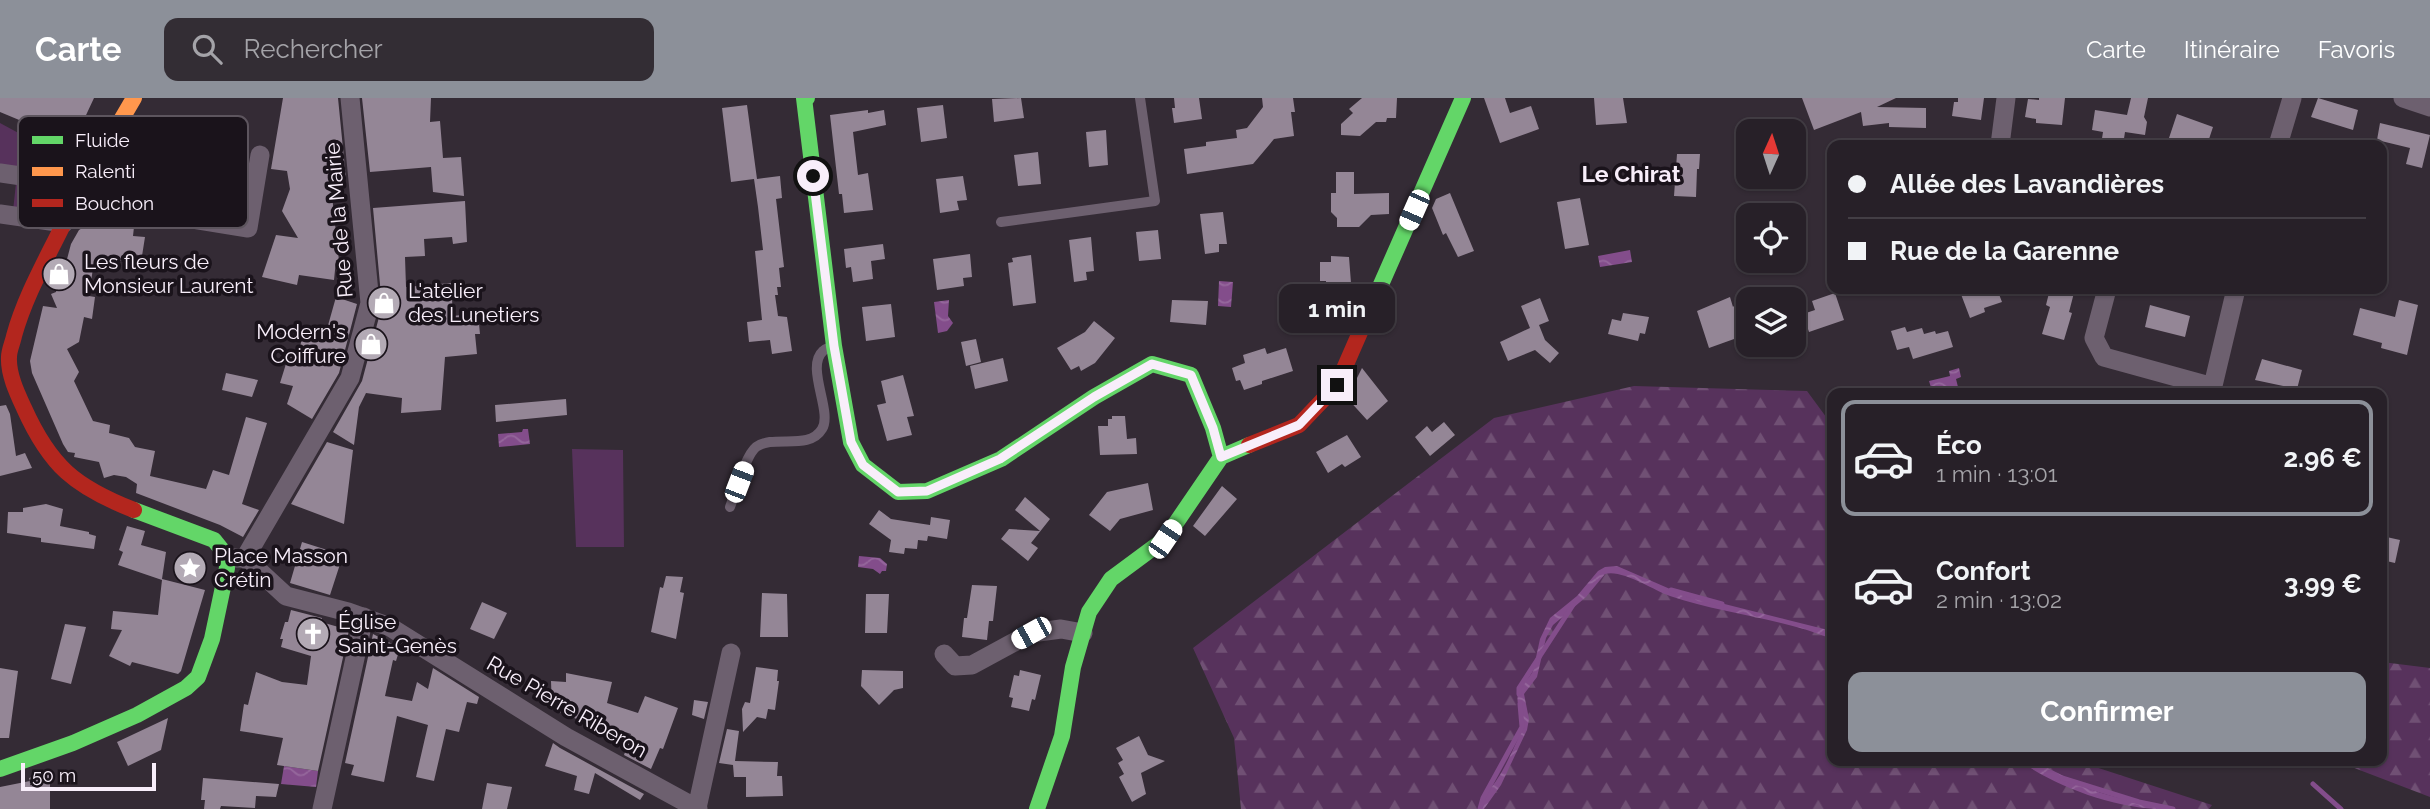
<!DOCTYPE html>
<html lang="fr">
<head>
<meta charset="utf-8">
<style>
  :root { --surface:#272028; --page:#332d34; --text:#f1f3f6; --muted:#a4a3a8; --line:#433e45; --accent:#8c9099 }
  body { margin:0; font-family:Raleway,sans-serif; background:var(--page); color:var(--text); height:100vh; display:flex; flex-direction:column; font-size:26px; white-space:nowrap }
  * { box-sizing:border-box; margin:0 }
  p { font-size:23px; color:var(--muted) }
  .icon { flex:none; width:38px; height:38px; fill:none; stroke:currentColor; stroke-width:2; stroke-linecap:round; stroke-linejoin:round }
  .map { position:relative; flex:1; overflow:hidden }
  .sheet { position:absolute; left:1827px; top:290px; width:560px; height:378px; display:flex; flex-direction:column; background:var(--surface); border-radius:14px; box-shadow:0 2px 5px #0004,0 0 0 2px var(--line) }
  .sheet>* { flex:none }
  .hud { position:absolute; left:1827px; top:42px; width:560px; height:154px; border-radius:14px; box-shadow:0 2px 5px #0004,0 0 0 2px var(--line); display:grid; align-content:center; height:154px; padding:0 21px; background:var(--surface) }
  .needle { width:46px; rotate:3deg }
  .buttons { position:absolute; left:1736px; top:21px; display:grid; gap:14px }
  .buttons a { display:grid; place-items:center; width:70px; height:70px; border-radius:14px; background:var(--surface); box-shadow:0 2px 5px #0004,0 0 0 2px var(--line); font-size:35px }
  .scale { position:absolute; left:21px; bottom:18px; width:135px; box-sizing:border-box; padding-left:7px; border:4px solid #f8eefa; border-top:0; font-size:19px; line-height:24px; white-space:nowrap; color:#f8eefa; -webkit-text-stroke:5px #1a131b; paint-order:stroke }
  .end { position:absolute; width:32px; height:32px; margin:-16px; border:9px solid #f8eefa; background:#111; box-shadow:0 0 0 4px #111 }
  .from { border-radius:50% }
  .bubble { position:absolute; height:49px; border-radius:14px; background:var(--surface); box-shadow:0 2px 5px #0004,0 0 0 2px var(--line); font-size:23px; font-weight:700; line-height:49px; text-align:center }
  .car { position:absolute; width:21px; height:42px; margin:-21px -10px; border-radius:9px; box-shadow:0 0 5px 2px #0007; background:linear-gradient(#fff 24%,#345 0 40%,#fff 0 76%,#345 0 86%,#fff 0) }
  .hud b { display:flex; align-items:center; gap:24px; height:66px; font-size:26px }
  .hud b+b { border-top:2px solid var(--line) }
  .hud i { width:18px; height:18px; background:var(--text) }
  ul { padding:12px 0 0; list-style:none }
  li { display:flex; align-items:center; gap:21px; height:116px; margin:0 14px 10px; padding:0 7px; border:4px solid transparent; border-radius:14px }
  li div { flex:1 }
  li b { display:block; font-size:26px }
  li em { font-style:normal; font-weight:700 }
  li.active { border-color:var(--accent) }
  li>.icon { width:63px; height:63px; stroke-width:1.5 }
  .action { display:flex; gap:14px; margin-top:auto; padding:14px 21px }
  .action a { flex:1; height:80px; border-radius:14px; background:var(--accent); color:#fff; font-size:28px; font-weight:700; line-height:80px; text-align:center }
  header { display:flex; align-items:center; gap:42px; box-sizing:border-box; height:98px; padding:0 35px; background:var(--accent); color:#fff }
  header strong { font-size:33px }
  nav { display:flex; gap:38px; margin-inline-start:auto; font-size:24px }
  .search { width:490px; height:63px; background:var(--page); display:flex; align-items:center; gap:18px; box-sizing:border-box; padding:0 24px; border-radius:14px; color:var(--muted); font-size:26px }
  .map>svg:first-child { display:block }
</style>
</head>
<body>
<header>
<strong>Carte</strong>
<div class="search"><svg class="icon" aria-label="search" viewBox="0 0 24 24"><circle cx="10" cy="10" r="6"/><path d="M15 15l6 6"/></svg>Rechercher</div>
<nav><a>Carte</a><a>Itinéraire</a><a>Favoris</a></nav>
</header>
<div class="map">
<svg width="2430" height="711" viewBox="0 0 2430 711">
  <defs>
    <pattern id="forest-firs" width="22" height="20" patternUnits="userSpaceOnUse" patternTransform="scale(1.75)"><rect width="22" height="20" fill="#57325c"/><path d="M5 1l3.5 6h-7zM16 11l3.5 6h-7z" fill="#705074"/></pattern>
    <pattern id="water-waves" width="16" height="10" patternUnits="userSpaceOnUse" patternTransform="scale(1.75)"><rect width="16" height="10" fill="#834d8b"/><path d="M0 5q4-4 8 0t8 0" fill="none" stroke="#95679c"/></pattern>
  </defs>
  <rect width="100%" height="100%" fill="#342b35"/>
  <!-- grass -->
  <path fill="#57325c" d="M0,25L50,52L48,57L75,68L70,80L0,69Z
    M16,85L45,88L43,117L13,113Z
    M572,351L623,352L624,449H576Z"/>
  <!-- forest -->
  <path fill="url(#forest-firs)" d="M1634,288L1807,293L1832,327V663H2077L2212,707L2209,711H1241L1234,640L1193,550L1494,320Z
    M2382,564L2430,570V699L2336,663H2382Z"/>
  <!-- water -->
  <path fill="url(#water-waves)" d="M1630,152L1632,164L1600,169L1598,158Z
    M1219,183L1233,184L1231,209L1218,208Z
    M949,202L948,218L953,225L947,233L938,235L934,204Z
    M1959,270L1961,279L1956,281L1958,289L1933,296L1929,283L1950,278L1949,273Z
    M523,331H528L530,346L499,349L498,336L522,334Z
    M859,458L880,460L887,466L886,473H882L880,476L873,471L858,469Z
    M1617,468L1677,494L1824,531L1832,535V541C1781,520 1723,516 1670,498C1653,492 1622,471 1605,476L1586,499L1553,527L1546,540L1537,579L1524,596L1529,621L1527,632L1501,687L1484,711H1479C1483,699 1489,693 1496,683C1505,670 1513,652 1519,638C1526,620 1515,610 1518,595C1520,584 1529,582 1533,573L1540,541L1550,520L1577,498L1598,473L1605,469Z
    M2020,663C2044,663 2068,683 2090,691C2114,700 2140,704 2164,711C2118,711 2058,690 2020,663Z
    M284,668L318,673L316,689L281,686Z"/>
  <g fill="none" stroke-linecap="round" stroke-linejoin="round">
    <!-- stream -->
    <path stroke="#834d8b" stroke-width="5" d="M1671,492L1722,506
      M1519,596V590L1573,507
      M2062,680L2139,704L2173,711
      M2313,686L2341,711
      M1480,711L1483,700L1522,629L1520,606"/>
  </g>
  <!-- building -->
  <path fill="#948696" d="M0,0H94L80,30L89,34L76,61L31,40L36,29L0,14Z
    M283,0H338L346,81L330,79L339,163L336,162L334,182L299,177L297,187L262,179L276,137L298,140L282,113L290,91L287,73L271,71Z
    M362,0H431L430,24L440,23L443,60L461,59L464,98L433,94L431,69L370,74Z
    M1021,0L1024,20L994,24L992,1Z
    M1174,0H1199L1202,21L1174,25L1172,10H1175Z
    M1262,0H1293L1295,14H1291L1294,38L1274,41L1253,66L1187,76L1184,51L1206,48V44L1237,40L1236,32L1247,30L1263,9Z
    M1362,0H1397L1396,20H1387L1386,24H1376L1360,38L1341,37V26L1353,15L1349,11Z
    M1484,0H1505L1510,15L1531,8L1539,31L1500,45Z
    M1594,0H1623L1627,25L1596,27Z
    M1802,0H1896L1877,9L1926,10V30L1889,29V25L1863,28L1861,14L1814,32Z
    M1958,0H1984L1981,22L1952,18L1954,4H1958Z
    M2039,0H2065L2062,27L2036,25V21L2025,19L2028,1L2039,2Z
    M2131,0H2148L2144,19L2147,24L2145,37L2125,34L2123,47H2101L2103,34L2092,32L2095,12L2127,17Z
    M2318,0L2358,12L2353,32L2311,19Z
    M747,7L757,81L780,78L782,100L776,101L784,169L779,170L781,189H777L778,197H775L778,218L787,219L792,253L772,256L770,242L749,244L747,224L762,222L755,153L763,152L758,109L754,81L731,84L722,10Z
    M943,7L947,40L921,44L917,10Z
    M868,12V15L884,12L886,27L853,34L858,77L868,75L873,112L844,115L842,96H839L830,17Z
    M2177,16L2213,29L2207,47H2189L2169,40Z
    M2380,25L2430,37L2422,70L2406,66L2410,50L2377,42Z
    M1106,32L1108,67L1089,69L1086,34Z
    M1038,54L1041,86L1018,88L1014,57Z
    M1677,56H1700L1699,71H1697L1696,99L1674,98Z
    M1336,74H1354V96L1389,95V116L1371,117L1359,129H1337V120L1331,114V95H1336Z
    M963,78L967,102L957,103L959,112L940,115L936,81Z
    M1450,95L1474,153L1458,159L1446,135L1443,137L1432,110L1436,101Z
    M1580,100L1589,147L1565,151L1557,104Z
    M465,103L467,144L453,146L452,139L424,141L425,158L405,159L406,189L451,185L453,218L478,215L480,236H475L477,256L445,259L441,312L401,315L402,300L366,295L359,309L354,347L333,334L362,283L382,208L373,110Z
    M1223,114L1227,146H1219V154L1205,156L1200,116Z
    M94,123L134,129L133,138L145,139L142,158L130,155L129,164L102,160L101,171L93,170L89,198L95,199L92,221L84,219L79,244L67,251L79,274L74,283L93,323L110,327L109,335L129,340L135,349L155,353L150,378L206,391L213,372L229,377L246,319L267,325L242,406L259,412L243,439L220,427L136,395L137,386L126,379L114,377L104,380L99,364L74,359L75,355L68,354L63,346L32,275L30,263L43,208L57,210L51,196L56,194L61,167L63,164L66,165L71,146L79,132Z
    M1158,132L1161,161L1139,163L1136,134Z
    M1091,139L1094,173L1086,174L1087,182L1074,184L1069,142Z
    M883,146L885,161L871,163L873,181L853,184L851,169L846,170L844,151Z
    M970,156L972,179L963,180L964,188L937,192L933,161Z
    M1031,157L1036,205L1013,208L1008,165L1013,164L1012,160Z
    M1331,158L1349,159L1352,198H1346L1347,209H1326V183H1320V164H1331Z
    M1959,191H1997L2002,204L1984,210L1985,214L1970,220Z
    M2050,191H2075L2069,214L2072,215L2064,242L2042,236L2050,209L2046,207Z
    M1748,192V236L1709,250L1697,213L1730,199L1733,209Z
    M1835,195L1844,222L1809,234L1803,216L1815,212L1812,203Z
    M336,199L357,206L339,275L312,321L287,306L293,288L280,285L290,253L298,256L303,237L314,238L317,229L327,231Z
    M1540,200L1549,223L1539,227L1545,242L1559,255L1550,265L1535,252L1508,263L1500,244L1530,230L1521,208Z
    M1172,202L1208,203L1206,227L1170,224Z
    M2399,202L2418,207L2407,257L2381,250L2382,245L2353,237L2360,210L2395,219Z
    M891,206L895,239L866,243L862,209Z
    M2150,207L2190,218L2185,239L2145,229Z
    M1623,215L1649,219L1645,236L1640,235L1638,243L1608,236L1612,221L1621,223Z
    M1094,223L1115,240L1095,265L1081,273L1079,268L1071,272L1057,250L1085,234Z
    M1905,229L1907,234L1922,230L1924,236L1935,233L1936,236L1948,233L1953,249L1913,261L1909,249L1897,252L1891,233Z
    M976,241L981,264L966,268L961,244Z
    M1265,250L1267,256L1286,250L1293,273L1262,283V286L1244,292L1240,282L1236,283L1232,270L1245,265L1243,257Z
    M1003,260L1008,283L975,291L970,268Z
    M2262,261L2302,272L2297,291L2255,282Z
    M1362,270L1388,303L1367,322L1347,300Z
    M226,275L258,282L252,299L222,292Z
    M903,277L914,318L907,319L912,337L887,343L877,307L886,305L881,283Z
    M566,301L567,317L496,324L495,307Z
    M6,307L10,316L16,358L25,355L32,370L0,378V308Z
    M1112,318H1125L1127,341L1136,340L1137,356L1100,357L1098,328H1108V321H1112Z
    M1444,324L1455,337L1430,358L1415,339L1427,328L1432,334Z
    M1347,337L1361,359L1345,369L1342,366L1328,375L1316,354Z
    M327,344L353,352L344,426L291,406Z
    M1148,385L1153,412L1120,421L1110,433L1089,417L1107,394Z
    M1222,388L1237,401L1205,438L1193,428Z
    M1025,399L1050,421L1031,445L1038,450L1028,463L1001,441L1009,431L1040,433L1015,412Z
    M46,406L63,411L60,428L89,434V436L96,438L94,451L41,444V440L7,435L8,414H23V410Z
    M879,412L891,421L930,427L931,419L950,422L947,441L928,438L927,443L918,442L917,451L905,450L904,456L889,454L891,442L869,426Z
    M127,428L145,433L141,447L166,454L162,481L205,492L181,573L178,576L132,564L130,568L109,558L122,532L111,531L113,513L158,517L162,482L118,467L123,454L119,452Z
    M2382,438L2400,442L2395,465L2382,462Z
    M302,444L343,457L330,497L290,485Z
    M666,478L683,479L680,494L684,495L676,541L651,534L660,489L663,490Z
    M972,487L997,488L993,523H989L987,542L962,539L964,520H967Z
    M762,495L787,496L788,539H760Z
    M866,496H889L887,535H865Z
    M482,504L507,515L494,541L470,531Z
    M291,512L322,520L321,524L349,532L318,673L277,667L283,640L240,633L244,606L248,607L256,574L282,584L307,587L311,558L281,549L283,541H280L285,524H288Z
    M65,526L86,529L71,586L51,581Z
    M373,536L400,550L396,563L393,562L385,598L412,603L417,584L428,591L433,570L479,599L477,606L467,604L459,634L446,631L434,683L416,679L428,627L397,618L384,684L351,677L354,667L345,665Z
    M756,569L778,572L777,583H779L775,612L768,611L766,621L757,619L743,634L742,611L745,604L750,605Z
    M0,570L18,573L9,640H0Z
    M862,572L903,573V590L894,592L879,607L861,588Z
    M1020,572L1041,577L1035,602L1032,601L1029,613L1011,609L1013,600L1009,599L1014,577L1019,578Z
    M566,575L612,584L607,605L638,615L645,598L678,610L663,651L660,650L651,671L624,657L631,636L596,624L594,628L552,611L551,583L566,584Z
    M694,602L708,604L704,621L692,617Z
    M168,620L161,652L128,668L117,644Z
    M727,631L739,633L735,663L778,664L777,678H782L783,698L746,699V679H734L733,667L719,665Z
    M1139,638L1148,657L1165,663L1141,675L1146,696L1132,704L1119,679L1124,676L1118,665L1123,662L1116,650Z
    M553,645L560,650L644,696L640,702L595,675L589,696L574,692L577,678L545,668Z
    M50,673V711H0V689L30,683L29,680Z
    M203,680L240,683L279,686L276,699L256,698L255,710L221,708L220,711H204L205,702H201Z
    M487,685L512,689L507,711H482Z"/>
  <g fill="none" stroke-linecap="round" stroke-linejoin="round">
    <!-- lane -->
    <path stroke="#6d606f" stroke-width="10" d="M1001,124L1155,103L1140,0
      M730,409C736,394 745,358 756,349C774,336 809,353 822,331C833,314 805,269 823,253C826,250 830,250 833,248"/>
    <!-- street -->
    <path stroke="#6d606f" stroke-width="19" d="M2403,0L2430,9
      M2000,47L2006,0
      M2278,47L2292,0
      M0,75L83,87
      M76,102L248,130L260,57
      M0,116L64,125
      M2107,191L2094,240L2104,259L2213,289
      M2211,296L2236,191
      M228,460H245L286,498L348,514L390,529L566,639L698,711
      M245,460L350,280L370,205L350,0
      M944,556L955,568L972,567L1031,535L1061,531L1083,535
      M697,710L731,555
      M322,711L364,519"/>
    <!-- fast -->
    <path stroke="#63d668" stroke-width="16" d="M807,0H804L834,248L851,344L863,367L898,394L927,393L1001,361L1094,299L1152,266L1191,277L1213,330L1221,359
      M1361,232L1463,0
      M0,671L73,645L137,617L186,590L198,579L212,541L227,470L226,457L214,442L134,412
      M1037,711L1062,638L1073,569L1089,514L1111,481L1165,441L1221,359L1249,347"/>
    <!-- slow -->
    <path stroke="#ff974d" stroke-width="16" d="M64,125L83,87L134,0"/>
    <!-- jam -->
    <path stroke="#b3261e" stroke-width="16" d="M64,125C46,162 25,198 14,238C13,244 9,252 9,259C8,276 17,295 24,310C50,368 75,389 134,412
      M1249,347L1299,327L1337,287L1361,232"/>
  </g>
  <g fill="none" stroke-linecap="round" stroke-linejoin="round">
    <!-- route -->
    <path stroke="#f8eefa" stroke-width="9" d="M813,78L834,248L851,344L863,367L898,394L927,393L1000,361L1094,299L1152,266L1191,277L1213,330L1221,359L1299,327L1337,287"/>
  </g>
  <!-- icons -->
  <defs>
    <symbol id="shop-disc" viewBox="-11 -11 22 22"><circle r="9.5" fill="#b3aab5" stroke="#1a131b"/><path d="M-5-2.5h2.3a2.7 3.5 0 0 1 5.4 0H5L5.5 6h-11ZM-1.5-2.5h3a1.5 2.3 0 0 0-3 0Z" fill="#fff"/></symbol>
    <symbol id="sight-disc" viewBox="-11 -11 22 22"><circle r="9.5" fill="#b3aab5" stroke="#1a131b"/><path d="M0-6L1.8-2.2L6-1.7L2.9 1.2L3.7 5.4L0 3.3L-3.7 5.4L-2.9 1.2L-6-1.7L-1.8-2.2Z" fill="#fff"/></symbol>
    <symbol id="church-disc" viewBox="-11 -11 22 22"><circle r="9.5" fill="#b3aab5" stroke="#1a131b"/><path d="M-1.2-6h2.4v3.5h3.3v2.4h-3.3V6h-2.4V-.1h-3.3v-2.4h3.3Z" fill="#fff"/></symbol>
  </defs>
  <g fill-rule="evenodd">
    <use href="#shop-disc" x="40" y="157" width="38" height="38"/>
    <use href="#shop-disc" x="365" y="186" width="38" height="38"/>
    <use href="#shop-disc" x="352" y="227" width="38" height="38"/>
    <use href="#sight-disc" x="171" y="451" width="38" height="38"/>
    <use href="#church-disc" x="294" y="517" width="38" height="38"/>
  </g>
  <g text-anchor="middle" stroke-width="7" stroke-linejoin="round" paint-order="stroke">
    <!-- street labels -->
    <g font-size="21" fill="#f8eefa" stroke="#1a131b">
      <text transform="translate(339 122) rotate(-95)" y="7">Rue de la Mairie</text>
      <text transform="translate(567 609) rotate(30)" y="7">Rue Pierre Riberon</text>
    </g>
    <!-- poi labels -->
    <g font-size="21" fill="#f8eefa" stroke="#1a131b" text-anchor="start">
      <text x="84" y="171">Les fleurs de<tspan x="84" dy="24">Monsieur Laurent</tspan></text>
      <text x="408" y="200">L'atelier<tspan x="408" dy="24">des Lunetiers</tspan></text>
      <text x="346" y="241" text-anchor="end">Modern's<tspan x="346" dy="24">Coiffure</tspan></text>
      <text x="214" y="465">Place Masson<tspan x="214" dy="24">Crétin</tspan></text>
      <text x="338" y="531">Église<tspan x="338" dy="24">Saint-Genès</tspan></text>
    </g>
    <!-- neighbourhood labels -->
    <g font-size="23" font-weight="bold" fill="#f8eefa" stroke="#1a131b">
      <text x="1631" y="84">Le Chirat</text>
    </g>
  </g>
  <!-- legend -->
  <rect x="18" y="18" width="230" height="112" rx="10" fill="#1a131b" stroke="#5d555e" stroke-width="2"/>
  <rect x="32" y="38" width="31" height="8" fill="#63d668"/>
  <rect x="32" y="69" width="31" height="9" fill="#ff974d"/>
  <rect x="32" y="101" width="31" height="8" fill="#b3261e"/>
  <g font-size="19" fill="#f8eefa">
    <text x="75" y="49">Fluide</text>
    <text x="75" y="80">Ralenti</text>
    <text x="75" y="112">Bouchon</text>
  </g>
</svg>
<div class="buttons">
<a><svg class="needle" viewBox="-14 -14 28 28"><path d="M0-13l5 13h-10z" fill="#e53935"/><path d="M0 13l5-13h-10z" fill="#a4a3a8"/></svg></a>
<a><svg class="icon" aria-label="locate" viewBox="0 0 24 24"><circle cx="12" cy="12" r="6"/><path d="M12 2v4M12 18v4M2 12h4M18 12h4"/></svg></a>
<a><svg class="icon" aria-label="layers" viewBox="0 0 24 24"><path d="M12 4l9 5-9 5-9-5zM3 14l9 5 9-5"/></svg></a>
</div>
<div class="scale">50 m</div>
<i class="end from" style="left:813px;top:78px"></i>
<i class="end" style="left:1337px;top:287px"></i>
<div class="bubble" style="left:1279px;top:186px;width:116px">1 min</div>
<i class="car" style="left:1414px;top:112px;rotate:204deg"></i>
<i class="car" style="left:739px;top:384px;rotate:21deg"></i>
<i class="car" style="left:1165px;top:441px;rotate:34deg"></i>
<i class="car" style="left:1031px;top:535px;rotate:241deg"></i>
<div class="hud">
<b><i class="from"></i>Allée des Lavandières</b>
<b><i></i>Rue de la Garenne</b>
</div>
<section class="sheet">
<ul>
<li class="active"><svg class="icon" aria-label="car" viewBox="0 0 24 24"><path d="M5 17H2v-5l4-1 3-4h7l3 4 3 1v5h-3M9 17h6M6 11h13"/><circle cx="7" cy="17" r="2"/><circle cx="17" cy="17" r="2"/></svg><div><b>Éco</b><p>1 min · 13:01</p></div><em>2.96 €</em></li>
<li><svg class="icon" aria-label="car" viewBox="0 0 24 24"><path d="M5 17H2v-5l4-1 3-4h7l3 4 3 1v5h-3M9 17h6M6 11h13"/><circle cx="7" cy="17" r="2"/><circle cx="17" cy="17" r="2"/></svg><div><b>Confort</b><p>2 min · 13:02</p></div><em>3.99 €</em></li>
</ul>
<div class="action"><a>Confirmer</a></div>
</section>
</div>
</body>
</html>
